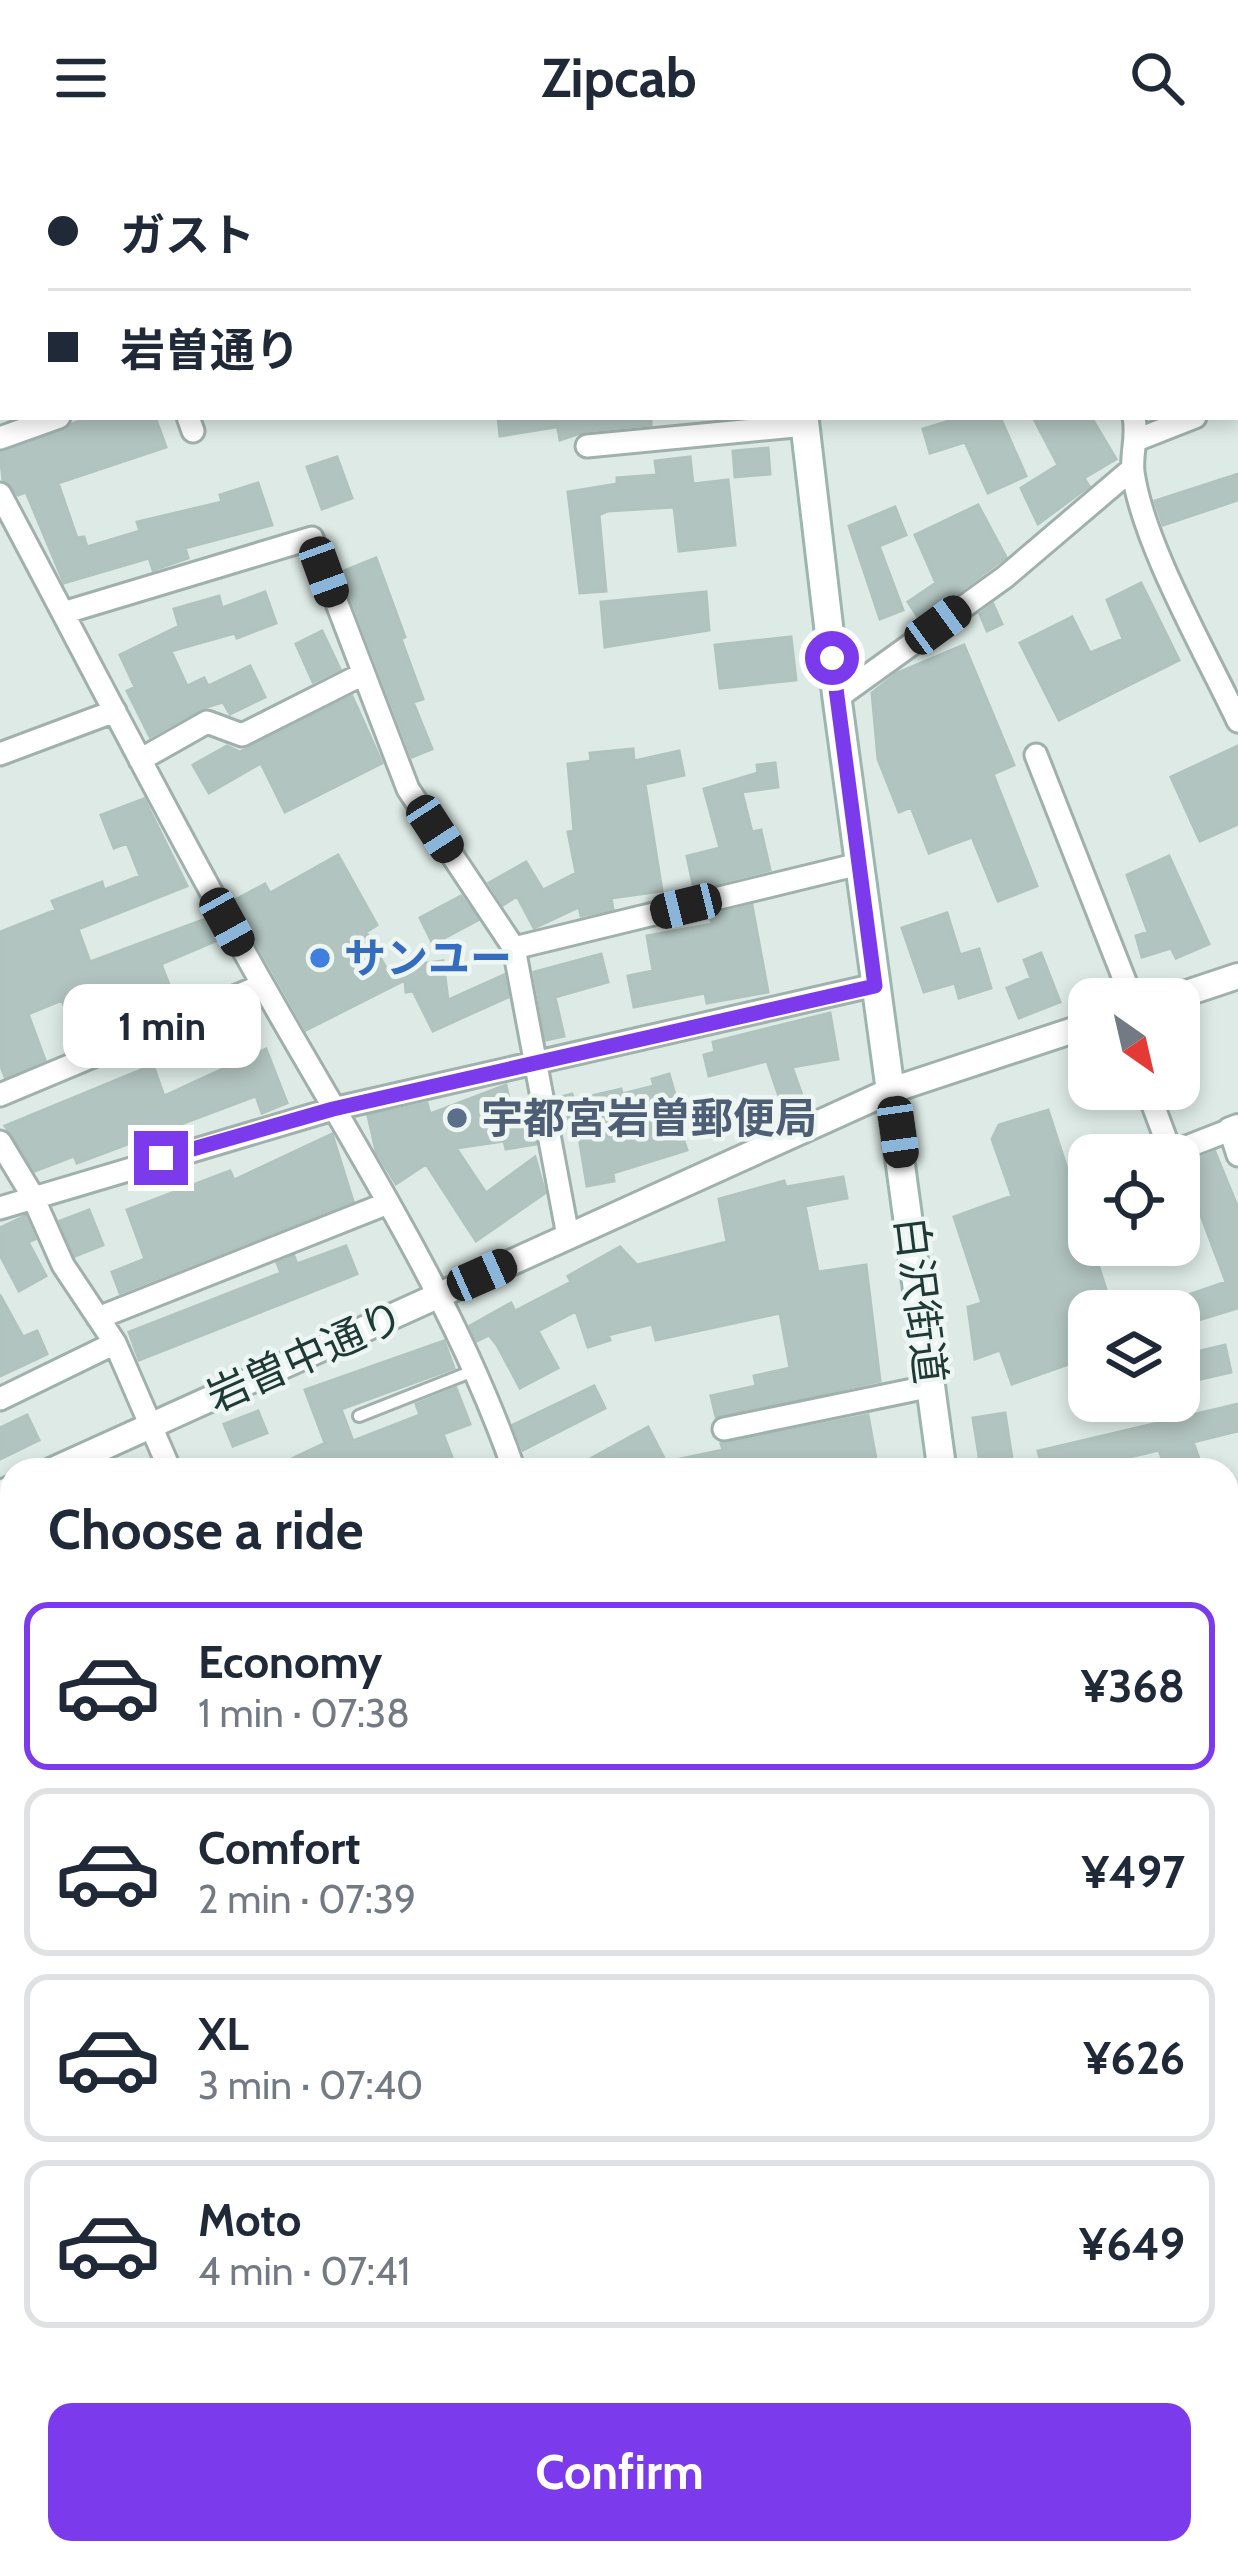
<!DOCTYPE html>
<html lang="en">
<head>
<meta charset="utf-8">
<style>
  :root { --surface:#fff; --page:#f2f2f3; --text:#1f2937; --muted:#747a83; --line:#e0e1e3; --accent:#7c3aed }
  body { margin:0; font-family:Cabin,"Noto Sans JP",sans-serif; background:var(--page); color:var(--text); height:100vh; display:flex; flex-direction:column; font-size:45px; white-space:nowrap }
  * { box-sizing:border-box; margin:0 }
  p { font-size:39px; color:var(--muted) }
  .icon { flex:none; width:66px; height:66px; fill:none; stroke:currentColor; stroke-width:2; stroke-linecap:round; stroke-linejoin:round }
  .map { position:relative; flex:1; overflow:hidden }
  .panel { position:absolute; left:0px; top:1302px; width:1239px; height:1107px; display:flex; flex-direction:column; background:var(--surface); border-radius:36px 36px 0 0; box-shadow:0 6px 18px #0003 }
  .panel>* { flex:none }
  .hud { position:absolute; left:0px; top:0px; width:1239px; height:264px; box-shadow:0 6px 18px #0003; display:grid; align-content:center; height:264px; padding:0 48px; background:var(--surface) }
  .needle { width:78px; rotate:146deg }
  .tools { position:absolute; left:1068px; top:822px; display:grid; gap:24px }
  .tools a { display:grid; place-items:center; width:132px; height:132px; border-radius:24px; background:var(--surface); box-shadow:0 6px 18px #0003; font-size:60px }
  .end { position:absolute; width:54px; height:54px; margin:-27px; border:15px solid #7c3aed; background:#fff; box-shadow:0 0 0 6px #fff }
  .from { border-radius:50% }
  .bubble { position:absolute; height:84px; border-radius:24px; background:var(--surface); box-shadow:0 6px 18px #0003; font-size:39px; font-weight:700; line-height:84px; text-align:center }
  .car { position:absolute; width:36px; height:72px; margin:-36px -18px; border-radius:15px; box-shadow:0 0 9px 3px #0007; background:linear-gradient(#222 24%,#8ab4d8 0 40%,#222 0 76%,#8ab4d8 0 86%,#222 0) }
  .hud b { display:flex; align-items:center; gap:42px; height:114px; font-size:45px }
  .hud b+b { border-top:3px solid var(--line) }
  .hud i { width:30px; height:30px; background:var(--text) }
  ul { padding:0; list-style:none }
  li { display:flex; align-items:center; gap:36px; height:168px; margin:0 24px 18px; padding:0 24px; border:6px solid var(--line); border-radius:24px }
  li div { flex:1 }
  li b { display:block; font-size:45px }
  li em { font-style:normal; font-weight:700 }
  li.on { border-color:var(--accent) }
  li>.icon { width:108px; height:108px; stroke-width:1.5 }
  h2 { padding:0 48px; font-size:54px; line-height:144px }
  .action { display:flex; gap:24px; margin-top:auto; padding:24px 48px }
  .action a { flex:1; height:138px; border-radius:24px; background:var(--accent); color:#fff; font-size:48px; font-weight:700; line-height:138px; text-align:center }
  header { display:flex; justify-content:space-between; align-items:center; height:156px; padding:0 48px; background:var(--surface); font-size:54px; font-weight:700 }
  .map>svg:first-child { display:block }
</style>
</head>
<body>
<header><svg class="icon" aria-label="menu" viewBox="0 0 24 24"><path d="M4 6h16M4 12h16M4 18h16"/></svg>Zipcab<svg class="icon" aria-label="search" viewBox="0 0 24 24"><circle cx="10" cy="10" r="6"/><path d="M15 15l6 6"/></svg></header>
<div class="map">
<svg width="1238" height="2408" viewBox="0 0 1238 2408">
  <rect width="100%" height="100%" fill="#ddeae6"/>
  <!-- building -->
  <path fill="#b2c4bf" stroke="#b0c3bd" stroke-width="3" d="M89,261H155L166,291L58,327L77,382L84,381L87,391L140,375L137,366L222,346L220,339L258,327L272,369L185,392L188,402L153,414L149,402L64,427L26,336L18,339L3,324L0,297Z
    M498,261H556V271L500,280Z
    M556,261H651V269L586,275L560,284Z
    M962,261H1000L1026,320L988,337L965,286L930,297L923,273Z
    M1033,261H1091L1116,303L1084,322L1089,330L1038,368L1021,332L1058,309Z
    M768,292L770,318L735,321L733,295Z
    M337,301L352,342L322,353L307,311Z
    M690,301L693,328L728,324L735,389L679,395L674,351L608,355L599,359L606,435L580,437L568,336L617,328V322L657,319L655,305Z
    M1238,318V344L1163,369L1155,345Z
    M978,349L1006,401L920,464L908,446L936,427L915,379Z
    M895,351L906,379L879,390L903,454L880,463L849,370Z
    M376,402L405,481L401,483L423,543L413,546L432,593L412,601L341,416Z
    M1141,427L1179,504L1059,564L1020,487L1072,461L1090,497L1123,483L1107,444Z
    M265,436L276,467L237,482L235,477L171,495L187,530L204,522L208,530L250,510L265,541L230,558L223,546L200,553L150,581L127,535L135,531L120,499L179,470L174,453L219,440L222,452Z
    M706,436L709,474L605,491L601,446Z
    M993,448L1002,468L987,475L980,458Z
    M322,475L340,513L313,526L296,488Z
    M791,481L796,524L720,532L715,489Z
    M964,489L1014,609L993,618L1037,730L998,745L972,681L929,697L911,651L899,656L878,603L872,537L897,517Z
    M352,540L382,607L285,656L261,607L209,637L193,609L227,590L240,596Z
    M1238,590V668L1200,685L1171,621Z
    M633,593L634,605L679,595L684,619L645,628L662,735L611,742L613,753L581,760L579,751L534,772L517,740L503,749L489,727L526,706L543,734L576,717L568,676L574,675L568,608L591,605L590,597Z
    M775,607L778,631L742,636L752,676L761,674L770,714L694,733L687,700L720,692L704,633L758,617L757,609Z
    M144,643L187,730L78,773L90,806L208,762L220,783L161,808L177,849L84,888L79,889L62,844L28,858L45,904L5,921L0,908V776L56,754L52,745L102,726L104,734L140,720L127,687L114,692L101,659Z
    M338,699L377,769L366,776L386,812L443,805L448,844L504,819L508,841L433,875L413,835L406,836L405,824L306,874L233,745L265,728L270,737Z
    M1169,700L1209,788L1176,802L1171,792L1142,801L1136,780L1148,776L1127,719Z
    M461,740L478,764L433,788L420,762Z
    M752,749L768,836L707,847L705,837L634,851L628,820L653,815L647,780L712,768L710,760Z
    M947,757L960,799L979,793L991,832L959,842L955,827L924,836L902,772Z
    M1041,797L1060,846L1019,862L1007,832L1031,822L1024,804Z
    M601,798L608,826L555,841L564,880L546,884L534,816Z
    M830,857L838,903L792,911L802,939L781,946L767,905L709,920L704,899L715,896L713,886Z
    M266,893L287,947L262,957L256,940L77,1007L74,1000L35,1015L5,970L153,909L164,940Z
    M669,918L678,949L672,950L687,994L613,1017L614,1025L587,1030L577,969L563,973L557,942L572,938L574,944L621,933L622,938L654,930L652,923Z
    M506,929L515,971L532,969L536,988L506,993L504,985L456,992L486,1037L535,1001L545,1037L476,1085L426,1008L396,1028L376,995L368,960L427,947L430,958Z
    M1048,954L1113,1155H1089V1201L1012,1228L1000,1194L975,1203L968,1151L982,1147L954,1061L1012,1040L992,983L999,969Z
    M332,978L353,1045L120,1137L112,1116L145,1103L127,1054L230,1015L234,1024Z
    M1215,996L1238,1052V1152L1179,1170V1142L1226,1126L1182,1009Z
    M843,1021L847,1042L805,1050L818,1116L866,1109L880,1225L716,1261L711,1240L756,1230L754,1220L790,1212L780,1157L656,1184L652,1168L608,1179L610,1184L588,1191L576,1155L538,1175L558,1212L520,1232L497,1189L489,1179L477,1185L470,1170L511,1147L515,1155L571,1126L568,1120L620,1091L637,1109L727,1086L719,1043L784,1025L786,1031Z
    M89,1054L103,1089L75,1100L60,1065Z
    M25,1060L35,1083L28,1086L46,1120L19,1135L0,1099V1072Z
    M346,1090L357,1118L139,1204L129,1176L281,1117L277,1107L294,1100L297,1108Z
    M0,1139L23,1181L37,1175L47,1198L0,1220Z
    M444,1185L454,1212L341,1253L353,1285L420,1259L416,1248L456,1232L470,1268L443,1278L457,1314H268L325,1287L305,1234Z
    M1225,1189L1231,1216L1179,1228V1200Z
    M594,1230L605,1252L523,1294L513,1269Z
    M1238,1248V1275L1193,1286L1203,1314H1166L1159,1294L1076,1314H1043L1038,1295Z
    M258,1255L267,1277L233,1290L224,1268Z
    M1005,1257L1013,1309L981,1313L973,1262Z
    M27,1259L39,1284L0,1303V1272Z
    M868,1259L878,1314H570L648,1271L666,1306L723,1294L721,1288Z"/>
  <g fill="none" stroke-linecap="round" stroke-linejoin="round">
    <defs>
      <path id="service" d="M359,1260L473,1215
        M1227,2074L1238,2072
        M1227,2205L1238,2204"/>
      <path id="minor" d="M50,0L51,3
        M370,0L371,3
        M1052,0L1053,3
        M84,3H93
        M446,3L471,0
        M1236,93L1238,100
        M1236,125L1238,124
        M1236,248L1238,247
        M188,261L193,275
        M1134,261C1138,281 1131,297 1133,316C1143,388 1206,497 1238,565
        M0,282L59,261
        M1139,283L1195,261
        M587,290L805,269
        M0,338C90,507 177,678 272,845C359,998 456,1147 514,1314
        M63,457L312,382L408,633L514,792L568,1080
        M837,542L1005,421L1132,313
        M0,598L115,555
        M1036,599L1132,843
        M140,604L207,566L242,579L361,519
        M514,792L859,708
        M1147,933L1171,997L1230,974L1238,999
        M0,939L263,829
        M0,986L32,1039L63,1109L115,1187L170,1314
        M0,1052L333,953L875,829
        M98,1162L388,1047
        M0,1243L115,1187
        M724,1273L932,1230
        M1227,1339L1238,1370
        M0,1441L12,1437
        M1227,1537L1238,1534
        M1227,1620L1238,1652
        M0,1711L12,1747
        M1227,1794H1238
        M1227,1861L1238,1859
        M0,1924L12,1921
        M0,2138L12,2143
        M1227,2320L1238,2318
        M0,2334L12,2291
        M843,2397L852,2408
        M117,2408L120,2397
        M322,2408L325,2397"/>
      <path id="tertiary" d="M1169,843L1238,820
        M1230,974L1238,971
        M53,1314L892,934L1089,869
        M0,1338L12,1332"/>
      <path id="secondary" d="M785,0V3
        M804,261L837,542L942,1314
        M1081,2397L1083,2408"/>
    </defs>
    <!-- service casing -->
    <use href="#service" stroke="#a0b1ad" stroke-width="16"/>
    <!-- minor casing -->
    <use href="#minor" stroke="#a0b1ad" stroke-width="27"/>
    <!-- tertiary casing -->
    <use href="#tertiary" stroke="#a0b1ad" stroke-width="30"/>
    <!-- secondary casing -->
    <use href="#secondary" stroke="#9cb6af" stroke-width="33"/>
    <!-- service -->
    <use href="#service" stroke="#fff" stroke-width="10"/>
    <!-- minor -->
    <use href="#minor" stroke="#fff" stroke-width="21"/>
    <!-- tertiary -->
    <use href="#tertiary" stroke="#fff" stroke-width="24"/>
    <!-- secondary -->
    <use href="#secondary" stroke="#fff" stroke-width="27"/>
  </g>
  <g fill="none" stroke-linecap="round" stroke-linejoin="round">
    <!-- route -->
    <path stroke="#7c3aed" stroke-width="15" d="M161,1002L333,953L875,830L832,502"/>
  </g>
  <!-- markers -->
  <circle fill="#3f7fe0" stroke="#edf6f3" stroke-width="4.5" cx="320" cy="802" r="12"/>
  <circle fill="#5c6f8a" stroke="#edf6f3" stroke-width="4.5" cx="457" cy="962" r="12"/>
  <g text-anchor="middle" stroke-width="9" stroke-linejoin="round" paint-order="stroke">
    <!-- shop labels -->
    <g font-size="42" font-weight="bold" fill="#366cbe" stroke="#edf6f3" text-anchor="start">
      <text x="344" y="817">サンユー</text>
    </g>
    <!-- service labels -->
    <g font-size="42" font-weight="bold" fill="#4e5e75" stroke="#edf6f3" text-anchor="start">
      <text x="481" y="977">宇都宮岩曽郵便局</text>
    </g>
    <!-- street labels -->
    <g font-size="42" fill="#1f3935" stroke="#edf6f3">
      <text transform="translate(921 1144) rotate(83)" y="15">白沢街道</text>
      <text transform="translate(305 1200) rotate(-24)" y="15">岩曽中通り</text>
    </g>
  </g>
</svg>
<div class="tools">
<a><svg class="needle" viewBox="-14 -14 28 28"><path d="M0-13l5 13h-10z" fill="#e53935"/><path d="M0 13l5-13h-10z" fill="#747a83"/></svg></a>
<a><svg class="icon" aria-label="locate" viewBox="0 0 24 24"><circle cx="12" cy="12" r="6"/><path d="M12 2v4M12 18v4M2 12h4M18 12h4"/></svg></a>
<a><svg class="icon" aria-label="layers" viewBox="0 0 24 24"><path d="M12 4l9 5-9 5-9-5zM3 14l9 5 9-5"/></svg></a>
</div>
<i class="end from" style="left:832px;top:502px"></i>
<i class="end" style="left:161px;top:1002px"></i>
<div class="bubble" style="left:63px;top:828px;width:198px">1 min</div>
<i class="car" style="left:324px;top:416px;rotate:160deg"></i>
<i class="car" style="left:938px;top:469px;rotate:54deg"></i>
<i class="car" style="left:435px;top:673px;rotate:147deg"></i>
<i class="car" style="left:686px;top:750px;rotate:256deg"></i>
<i class="car" style="left:227px;top:766px;rotate:151deg"></i>
<i class="car" style="left:898px;top:976px;rotate:172deg"></i>
<i class="car" style="left:482px;top:1119px;rotate:66deg"></i>
<div class="hud">
<b><i class="from"></i>ガスト</b>
<b><i></i>岩曽通り</b>
</div>
<section class="panel">
<h2>Choose a ride</h2>
<ul>
<li class="on"><svg class="icon" aria-label="car" viewBox="0 0 24 24"><path d="M5 17H2v-5l4-1 3-4h7l3 4 3 1v5h-3M9 17h6M6 11h13"/><circle cx="7" cy="17" r="2"/><circle cx="17" cy="17" r="2"/></svg><div><b>Economy</b><p>1 min · 07:38</p></div><em>¥368</em></li>
<li><svg class="icon" aria-label="car" viewBox="0 0 24 24"><path d="M5 17H2v-5l4-1 3-4h7l3 4 3 1v5h-3M9 17h6M6 11h13"/><circle cx="7" cy="17" r="2"/><circle cx="17" cy="17" r="2"/></svg><div><b>Comfort</b><p>2 min · 07:39</p></div><em>¥497</em></li>
<li><svg class="icon" aria-label="car" viewBox="0 0 24 24"><path d="M5 17H2v-5l4-1 3-4h7l3 4 3 1v5h-3M9 17h6M6 11h13"/><circle cx="7" cy="17" r="2"/><circle cx="17" cy="17" r="2"/></svg><div><b>XL</b><p>3 min · 07:40</p></div><em>¥626</em></li>
<li><svg class="icon" aria-label="car" viewBox="0 0 24 24"><path d="M5 17H2v-5l4-1 3-4h7l3 4 3 1v5h-3M9 17h6M6 11h13"/><circle cx="7" cy="17" r="2"/><circle cx="17" cy="17" r="2"/></svg><div><b>Moto</b><p>4 min · 07:41</p></div><em>¥649</em></li>
</ul>
<div class="action"><a>Confirm</a></div>
</section>
</div>
</body>
</html>
